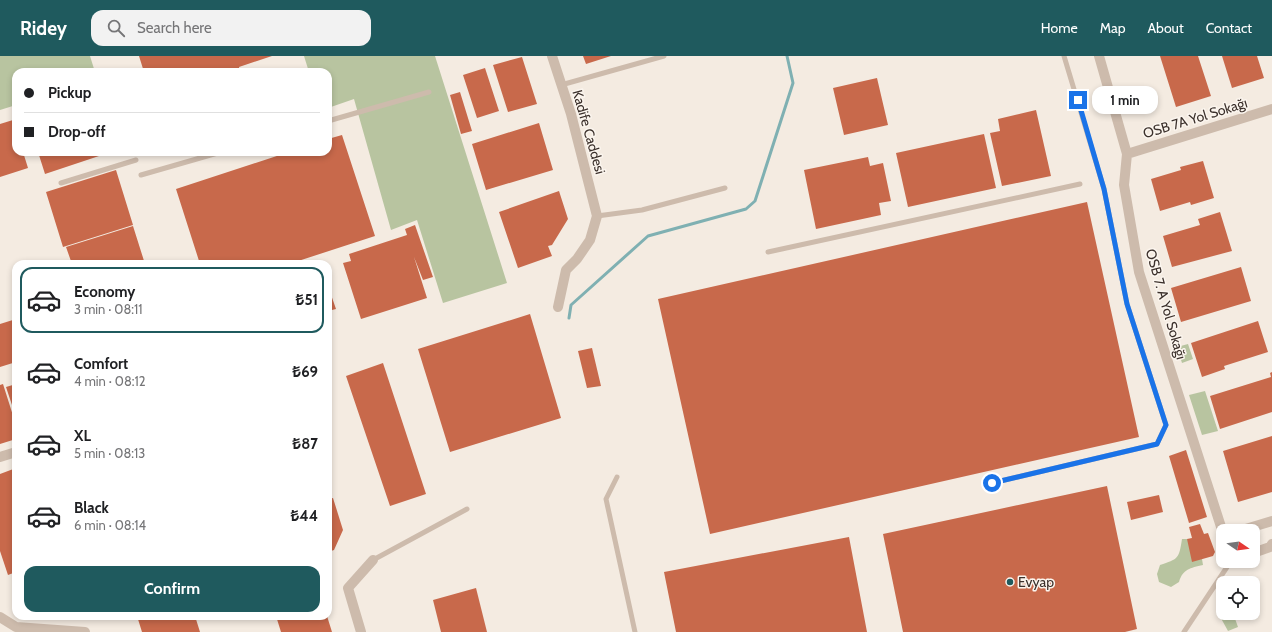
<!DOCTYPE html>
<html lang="en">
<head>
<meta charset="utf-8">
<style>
  :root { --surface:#fff; --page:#f2f2f2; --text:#202124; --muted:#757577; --line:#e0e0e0; --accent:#1f5a5e }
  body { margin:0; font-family:Cabin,sans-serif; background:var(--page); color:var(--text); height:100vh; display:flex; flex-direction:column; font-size:15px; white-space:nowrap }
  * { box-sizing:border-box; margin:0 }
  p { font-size:13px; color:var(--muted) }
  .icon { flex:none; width:22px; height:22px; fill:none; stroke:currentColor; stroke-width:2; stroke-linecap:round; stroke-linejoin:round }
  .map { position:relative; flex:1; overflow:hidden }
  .side { position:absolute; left:12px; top:204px; width:320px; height:360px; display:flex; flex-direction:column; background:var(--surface); border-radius:12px; box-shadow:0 2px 6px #0003 }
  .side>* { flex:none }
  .banner { position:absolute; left:12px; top:12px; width:320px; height:88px; border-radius:12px; box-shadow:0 2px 6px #0003; display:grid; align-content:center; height:88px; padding:0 12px; background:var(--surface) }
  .needle { width:26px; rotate:103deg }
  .buttons { position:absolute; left:1216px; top:468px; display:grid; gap:8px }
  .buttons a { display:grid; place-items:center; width:44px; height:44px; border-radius:8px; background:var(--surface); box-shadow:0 2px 6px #0003; font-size:20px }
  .end { position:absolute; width:18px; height:18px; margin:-9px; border:5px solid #1a73e8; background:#fff; box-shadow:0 0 0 2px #fff }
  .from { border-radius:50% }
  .bubble { position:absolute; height:28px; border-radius:12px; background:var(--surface); box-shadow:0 2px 6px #0003; font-size:13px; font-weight:700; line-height:28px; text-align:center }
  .banner b { display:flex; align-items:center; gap:14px; height:38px; font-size:15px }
  .banner b+b { border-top:1px solid var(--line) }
  .banner i { width:10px; height:10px; background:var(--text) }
  ul { padding:7px 0 0; list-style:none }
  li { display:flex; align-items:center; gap:12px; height:66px; margin:0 8px 6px; padding:0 4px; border:2px solid transparent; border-radius:12px }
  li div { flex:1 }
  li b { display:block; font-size:15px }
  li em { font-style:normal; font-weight:700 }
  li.on { border-color:var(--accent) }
  li>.icon { width:36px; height:36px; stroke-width:1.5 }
  .primary-button { display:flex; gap:8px; margin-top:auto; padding:8px 12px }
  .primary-button a { flex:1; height:46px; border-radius:12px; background:var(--accent); color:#fff; font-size:16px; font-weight:700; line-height:46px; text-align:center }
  header { display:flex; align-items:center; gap:24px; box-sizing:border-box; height:56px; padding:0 20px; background:var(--accent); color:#fff }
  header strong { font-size:19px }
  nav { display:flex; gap:22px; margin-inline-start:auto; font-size:14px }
  .search { width:280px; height:36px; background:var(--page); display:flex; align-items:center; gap:10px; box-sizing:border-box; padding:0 14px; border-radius:12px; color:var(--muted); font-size:15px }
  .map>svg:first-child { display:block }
</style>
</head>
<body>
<header>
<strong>Ridey</strong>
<div class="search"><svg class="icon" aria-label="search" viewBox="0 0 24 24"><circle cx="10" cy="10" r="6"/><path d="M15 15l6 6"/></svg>Search here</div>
<nav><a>Home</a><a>Map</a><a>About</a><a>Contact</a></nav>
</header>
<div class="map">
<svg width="1272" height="576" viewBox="0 0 1272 576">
  <rect width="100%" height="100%" fill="#f4ebe1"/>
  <!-- green -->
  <path fill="#b8c4a0" d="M0,0H90L95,16H16V49L0,54Z
    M304,0H435L507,227L443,247L417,164L391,174L354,43L328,52V16H309Z
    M1188,288L1193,303L1182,307L1177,291Z
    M1205,335L1218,375L1202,379L1189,339Z
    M1182,483H1187L1202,503L1203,509C1190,512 1183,513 1179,526L1171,531L1159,526L1157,518L1160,509C1178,503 1179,503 1182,483Z
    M1220,529L1223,530V557H1233L1238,571L1228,575L1217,555Z"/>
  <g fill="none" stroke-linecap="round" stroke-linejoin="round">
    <!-- stream -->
    <path stroke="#7fb0b2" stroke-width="3" d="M569,262L571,249L648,180L746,153L755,145L793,27L787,0"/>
  </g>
  <!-- building -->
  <path fill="#c8694b" d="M139,0H272L239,11L240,16H144Z
    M583,0H611L586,8Z
    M1160,0H1198L1211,40L1176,51Z
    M1222,0H1257L1264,22L1232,32Z
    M522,1L537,48L508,56L493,9Z
    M485,12L499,55L477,62L463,19Z
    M877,22L888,69L844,79L833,32Z
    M460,36L472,75L461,78L450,39Z
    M1036,54L1051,120L1002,130L990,77L1000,75L998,63Z
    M13,64L16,72V96H23L28,112L0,121V68Z
    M539,67L553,114L486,134L472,88Z
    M984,78L996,132L908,151L896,97Z
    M342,79L375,180L289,208H200L176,133L289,96H328V83Z
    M38,96H111L45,118Z
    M868,101L870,110L883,107L891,145L879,147L881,159L816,173L804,114Z
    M1203,105L1214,142L1191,149L1190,146L1160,155L1151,123L1181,114L1180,111Z
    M116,114L133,169L63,191L46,136Z
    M559,135L568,163L552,189L548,190L552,200L518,212L499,156Z
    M1087,146L1139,381L710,478L658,243Z
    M1220,156L1232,195L1172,211L1163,180L1200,169L1198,163Z
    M415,169L433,221L423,224L414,201L427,242L361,263L343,207L351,205L349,198L407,179L405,173Z
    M133,170L145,208H72L66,191Z
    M1241,211L1251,245L1181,266L1171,232Z
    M328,230L336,253L328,255Z
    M530,258L561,362L450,396L418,293Z
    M16,263V306L0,311V268Z
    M1258,265L1268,296L1224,310L1225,313L1202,321L1191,287Z
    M592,292L601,330L587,332L578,295Z
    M383,307L426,438L390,450L346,320Z
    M1272,316V356L1220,373L1210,340L1271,321L1270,317Z
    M3,328L16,369V383L0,388V329Z
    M16,328V361L6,331Z
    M1272,380V436L1238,446L1223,395Z
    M1186,394L1207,461L1189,467L1169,400Z
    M16,412V516L8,519L0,495V418Z
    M1107,430L1137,573L1125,576H903L883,478Z
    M1159,439L1163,456L1131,464L1127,446Z
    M333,442L343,474L334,494L328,496V443Z
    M1200,468L1204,478L1208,477L1215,496L1213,500L1192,506L1187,483L1192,482L1189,471Z
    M849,481L867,576H676L664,516Z
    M476,532L487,576H441L433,544Z
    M137,560H195L200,576H142Z
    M276,560H327L332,576H281Z"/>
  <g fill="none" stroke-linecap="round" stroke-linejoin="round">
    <!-- lane -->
    <path stroke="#cdbbac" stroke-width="5" d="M561,29L664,0
      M328,65L429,36
      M141,119L221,96
      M61,127L136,104
      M597,160L642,154L725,132
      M768,196L1080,128
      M617,421L606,443L635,576
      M992,427L1157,388L1166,369L1127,248L1104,133L1064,0
      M373,504L467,453
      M1184,576L1231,505"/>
    <!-- street -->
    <path stroke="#cdbbac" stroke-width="10" d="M552,0L571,58L597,160L590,184L577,203L566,214L558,251
      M1099,0L1127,98L1124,129L1139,216L1223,477
      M1127,98L1272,53
      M0,401L16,396
      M1239,475L1272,465
      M1253,497L1270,491L1272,488
      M0,561L16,571L85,576
      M361,576L348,532L373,504"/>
  </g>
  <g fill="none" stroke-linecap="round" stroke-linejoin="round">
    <!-- route -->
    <path stroke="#1a73e8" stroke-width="5" d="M992,427L1157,388L1166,369L1127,248L1104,133L1078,44"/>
  </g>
  <!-- markers -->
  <circle fill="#1f5a5e" stroke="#fbf5ee" stroke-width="1.5" cx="1010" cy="526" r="4"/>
  <g text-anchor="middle" stroke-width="3" stroke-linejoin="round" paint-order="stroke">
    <!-- street labels -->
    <g font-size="14" fill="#3b302b" stroke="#fbf5ee">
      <text transform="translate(1195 62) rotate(-17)" y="5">OSB 7A Yol Sokağı</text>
      <text transform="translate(589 76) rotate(74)" y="5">Kadife Caddesi</text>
      <text transform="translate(1166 248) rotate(74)" y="5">OSB 7. A Yol Sokağı</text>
    </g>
    <!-- poi labels -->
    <g font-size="14" fill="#3b302b" stroke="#fbf5ee" text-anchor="start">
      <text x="1018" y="531">Evyap</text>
    </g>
  </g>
</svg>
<div class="buttons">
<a><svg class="needle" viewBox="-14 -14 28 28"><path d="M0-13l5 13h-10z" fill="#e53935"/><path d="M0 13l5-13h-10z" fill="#757577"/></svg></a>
<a><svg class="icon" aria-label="locate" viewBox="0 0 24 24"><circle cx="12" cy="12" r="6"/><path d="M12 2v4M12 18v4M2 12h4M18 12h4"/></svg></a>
</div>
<i class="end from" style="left:992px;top:427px"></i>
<i class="end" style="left:1078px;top:44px"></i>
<div class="bubble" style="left:1092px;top:30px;width:66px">1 min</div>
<div class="banner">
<b><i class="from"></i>Pickup</b>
<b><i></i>Drop-off</b>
</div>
<section class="side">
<ul>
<li class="on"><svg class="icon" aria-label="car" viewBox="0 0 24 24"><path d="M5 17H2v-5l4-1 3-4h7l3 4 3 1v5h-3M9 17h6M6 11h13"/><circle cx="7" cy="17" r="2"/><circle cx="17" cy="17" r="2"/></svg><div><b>Economy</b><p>3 min · 08:11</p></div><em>₺51</em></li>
<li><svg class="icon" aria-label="car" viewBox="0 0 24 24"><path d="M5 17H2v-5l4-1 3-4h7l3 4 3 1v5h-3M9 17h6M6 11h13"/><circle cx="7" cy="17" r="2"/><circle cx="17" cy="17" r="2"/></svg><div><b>Comfort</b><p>4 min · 08:12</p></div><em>₺69</em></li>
<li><svg class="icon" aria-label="car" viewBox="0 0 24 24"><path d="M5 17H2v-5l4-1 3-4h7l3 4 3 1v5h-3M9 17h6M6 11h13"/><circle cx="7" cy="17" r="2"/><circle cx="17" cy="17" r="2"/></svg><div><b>XL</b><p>5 min · 08:13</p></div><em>₺87</em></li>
<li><svg class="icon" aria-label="car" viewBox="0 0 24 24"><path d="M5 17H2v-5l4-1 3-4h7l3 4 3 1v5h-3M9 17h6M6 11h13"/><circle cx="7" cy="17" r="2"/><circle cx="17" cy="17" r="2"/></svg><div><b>Black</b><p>6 min · 08:14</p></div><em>₺44</em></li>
</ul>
<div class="primary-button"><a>Confirm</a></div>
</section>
</div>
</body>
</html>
